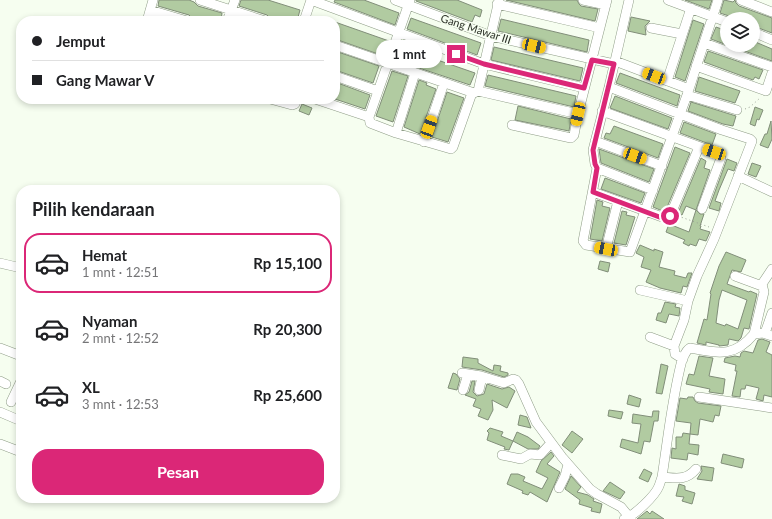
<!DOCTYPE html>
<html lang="id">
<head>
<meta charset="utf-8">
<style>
  :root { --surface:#fff; --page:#f2f2f2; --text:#202124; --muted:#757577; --line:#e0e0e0; --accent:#db2777 }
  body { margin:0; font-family:Lato,sans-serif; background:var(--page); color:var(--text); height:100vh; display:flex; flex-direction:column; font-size:15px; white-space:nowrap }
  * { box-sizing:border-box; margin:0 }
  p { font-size:13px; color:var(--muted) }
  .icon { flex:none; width:22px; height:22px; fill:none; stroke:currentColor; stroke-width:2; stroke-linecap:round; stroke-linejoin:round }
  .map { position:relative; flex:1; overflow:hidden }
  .details { position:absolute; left:16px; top:185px; width:324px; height:318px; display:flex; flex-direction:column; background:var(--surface); border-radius:16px; box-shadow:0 2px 6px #0003 }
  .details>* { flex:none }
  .banner { position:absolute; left:16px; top:16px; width:324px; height:88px; border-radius:16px; box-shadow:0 2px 6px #0003; display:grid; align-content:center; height:88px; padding:0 16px; background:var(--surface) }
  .controls { position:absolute; left:720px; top:12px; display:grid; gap:8px }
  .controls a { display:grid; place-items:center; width:40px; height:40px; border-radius:50%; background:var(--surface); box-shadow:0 2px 6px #0003; font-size:20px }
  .end { position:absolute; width:18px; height:18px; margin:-9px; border:5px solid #db2777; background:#fff; box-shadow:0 0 0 2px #fff }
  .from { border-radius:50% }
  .bubble { position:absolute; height:28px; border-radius:14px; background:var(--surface); box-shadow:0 2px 6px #0003; font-size:13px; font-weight:700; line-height:28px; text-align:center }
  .car { position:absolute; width:12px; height:24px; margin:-12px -6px; border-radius:5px; box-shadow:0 0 3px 1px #0007; background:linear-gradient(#f5c518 24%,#345 0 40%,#f5c518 0 76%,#345 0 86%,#f5c518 0) }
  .banner b { display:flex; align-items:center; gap:14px; height:38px; font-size:15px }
  .banner b+b { border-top:1px solid var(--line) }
  .banner i { width:10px; height:10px; background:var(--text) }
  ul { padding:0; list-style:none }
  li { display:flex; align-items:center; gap:12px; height:60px; margin:0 8px 6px; padding:0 8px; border:2px solid transparent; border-radius:16px }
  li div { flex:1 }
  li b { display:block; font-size:15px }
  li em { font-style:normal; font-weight:700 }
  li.active { border-color:var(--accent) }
  li>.icon { width:36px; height:36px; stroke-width:1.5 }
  h2 { padding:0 16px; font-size:18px; line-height:48px }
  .primary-button { display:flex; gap:8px; margin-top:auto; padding:8px 16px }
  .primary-button a { flex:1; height:46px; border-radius:16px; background:var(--accent); color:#fff; font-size:16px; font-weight:700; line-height:46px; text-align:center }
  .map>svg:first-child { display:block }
</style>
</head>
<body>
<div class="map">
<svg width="772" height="519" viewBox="0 0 772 519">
  <rect width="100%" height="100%" fill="#f6fef0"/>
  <!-- building -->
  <path fill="#b1cba1" stroke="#818e79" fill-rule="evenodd" d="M159,0H189L194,2L198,6L222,13L221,21H202L192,18L189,15L158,6Z
    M241,0H268L300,10L297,21H279L270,18L267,15L239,6Z
    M335,0H364L399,13L395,25L334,2Z
    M416,0H457L482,10L480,17L475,15L472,22L416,1Z
    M506,0H577L579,4L581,6L598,9L595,21Z
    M685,0H712L709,9Z
    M724,0L733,2L735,0L736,3L739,6L772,18V33L753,26V19H732L729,16L720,13Z
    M631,17L650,21L645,26L646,35L628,31Z
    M411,18L481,43L477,55L407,29Z
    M501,19L589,40L587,52L498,31Z
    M693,20L704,24L685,81L675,77Z
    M335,22L389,41L384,56L335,39Z
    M716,27L727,31V45L711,39Z
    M753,41L772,49V61L728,45H753Z
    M400,47L475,73L470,85L395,60Z
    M494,47L583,68L580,81L491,60Z
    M335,51L379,66L373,83L335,70Z
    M708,51L763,70L759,79L755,77L753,80L704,62Z
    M392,71L408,76L393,122L376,116Z
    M620,73L680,95L677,106L616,83Z
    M488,75L576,96L574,107L485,86Z
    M699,77L740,91L735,103L695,91Z
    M419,80L427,83L426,85L436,89L420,134L404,127Z
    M335,82L370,95L365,109L335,99Z
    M447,92L464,98L448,142L432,137Z
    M615,96L672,118L668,129L610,108Z
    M691,102L736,116L733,126L723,124L688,111Z
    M302,104L312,108L309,115L299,111Z
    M518,106L571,119L569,131L515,120Z
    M755,107L763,110L759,120L757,119L755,126L750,124Z
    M771,121L772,139L768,148L760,145L765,134H767Z
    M684,122L716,134L712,145L680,133Z
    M614,126L663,144L658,158L604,138L606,133L610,134Z
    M675,147L690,153L665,212L653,207Z
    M599,149L654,169L649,182L601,163Z
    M701,158L706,161L704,168L710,170L696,210L686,206L682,215L678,213Z
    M727,159L737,163L734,171L728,169L719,190L715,201L721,203L719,211L709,208Z
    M752,163L761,166L756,177L748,174Z
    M605,178L645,193L641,203L601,189Z
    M597,200L603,202L602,206L610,208L602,241L590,239Z
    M696,210L700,214H704L700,226H701L700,229L710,232L706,241L699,239L696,246L690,244L689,246L683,243L685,240L666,232L669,224L689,232Z
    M622,211L627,212L626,215L635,217L626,245L614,243Z
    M640,245L654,251V249L663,252L659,267L675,271L674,275L686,278L688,273H692L687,287L683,286L681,293L660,288L646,282L651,270L641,267L644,257L636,253Z
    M726,252L746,260L741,272L732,270L727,284L749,292L750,291L757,294L749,329L744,328L741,338L738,341L729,339L728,345L719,346V345L706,342V345L697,343L704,319L707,320L711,294L710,293L719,266ZM722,290L747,300L738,329L726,324L725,326L716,323L719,300Z
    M600,261L610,263L608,272L598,269Z
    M665,302L676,304L675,307L680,308L679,316L669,314L666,323L656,320L658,313H661Z
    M762,339L770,342L766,352L772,355V397L764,395L763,401L756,399L759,388L746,385L745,389H741L740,397L732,396L737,371H735L736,365L724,362L725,358L735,356L740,357L741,353L744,351L753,353L758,340Z
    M699,356L713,358L709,376L725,379L723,394L709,392L710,389L686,384L689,374L694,375Z
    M463,357L478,359V363L493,371L494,365L501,366L500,371L508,373V375L504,377L482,370L462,367Z
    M661,364L668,366L662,394L656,393Z
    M453,373L456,374L460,379L457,390L448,388Z
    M472,381H475L473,392L477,396L484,394L487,384L502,389L509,387L515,391L507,408L492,400L493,410L488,420L478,416L481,409L473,406L476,399L465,395L469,392Z
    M629,395L641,399L639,407L627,404Z
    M688,397H693L695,401L698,403L721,406L719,416L715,415L713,422L700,419L698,435L690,434L691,423L676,421L680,398L687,399Z
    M609,410L623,412L621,419L608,416Z
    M653,411H659L658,421H654L650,442L644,441L641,454L620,447L622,439L638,443L641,424L632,423L633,414L652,417Z
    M520,415L527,417L531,428L518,425Z
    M490,428L503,432L501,436L513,441L517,432L528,437L540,446L538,449H528L513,441L509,450L504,449L505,447L487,440L489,433L487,431Z
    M572,431L583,439L572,453L562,445Z
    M683,433L690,434L689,444L699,445L698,455L688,453L687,460L671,458L672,448L676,449V437H682Z
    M551,452L554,456L547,464L560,472L547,502L530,492L528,495L522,493L523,491L507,484L511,474H518L525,477L523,481L542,489L548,478L536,472L541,461Z
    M723,454L744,459L742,468L721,463Z
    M701,466L714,468L712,481L697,479L702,471Z
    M644,469L652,473L648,482L639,478Z
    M571,476L581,487L577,492L588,495L594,499L593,501L602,504L600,513L591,511L592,508L579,504L580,500L565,489Z
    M610,482L625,492L620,499L603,491Z
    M679,484L685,486V490L695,493L692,504L682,501L684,497L676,496Z
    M647,511L650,514L652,511L664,519H637Z"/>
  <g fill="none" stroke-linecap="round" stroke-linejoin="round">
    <defs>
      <path id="minor" d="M200,0L265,21
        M311,0L484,64L584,88
        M395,0L491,36L614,64
        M410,0L369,117L370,123L396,133L451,149L453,147L472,93
        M583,0L606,5
        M629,0L609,87L593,150L595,164L597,168L653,190
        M668,0L727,22
        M741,0L772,12
        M497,4L600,28
        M150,10L187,21
        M147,21L153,0
        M227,21L235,0
        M304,21L311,0
        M651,28L682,34
        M753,32L772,40
        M704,43L772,67
        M335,45L474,93L478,91L499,0
        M615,61L689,89
        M696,66L766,91L772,73
        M335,76L378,91
        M667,81L691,8
        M609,87L722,130L750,139L752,141L714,239L697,276L688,301L684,320L674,346L675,354L683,359
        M478,91L578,114L607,0
        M687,95L737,110
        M270,99L292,105L295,104L297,99
        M315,99L369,117
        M602,111L714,152L720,156L721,158L702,209
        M512,125L571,138L574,135L578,114
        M396,133L415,73
        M595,141L662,166
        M424,142L444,83
        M597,168L583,241L586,245L630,252L687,95L718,0
        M738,176L772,192
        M593,192L662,217L666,218L670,216L699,147
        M606,249L618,201
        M0,263L21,268
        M735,276L762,286
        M640,290L688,301
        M765,333L772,313
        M754,334L764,292L762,284L772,269
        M650,337L674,346
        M0,348L21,356
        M462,373L481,376L504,383L513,379L516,380L519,384L536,422L562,457L590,489L597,494L621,507L631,519
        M0,381L6,384
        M463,390L468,374
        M479,390L482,377
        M699,397L772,408
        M11,402L21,381
        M0,412L21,421
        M0,444L21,452
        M502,455L521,459L530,454L540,455L551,443
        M696,469C686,481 676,478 662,477C668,438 672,398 682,360C684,356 686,350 690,348C718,353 734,358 754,334L763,333L772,336
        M559,488L565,476L568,464
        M624,519C634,516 655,496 659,486C660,483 661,480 662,477"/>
    </defs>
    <!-- minor casing -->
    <use href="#minor" stroke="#8f9d87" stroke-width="10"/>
    <!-- path -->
    <path stroke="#9aa195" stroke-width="1" stroke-dasharray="1 3" stroke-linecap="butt" d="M745,109L750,107L760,98
      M678,216L709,227"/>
    <!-- minor -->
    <use href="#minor" stroke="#fff" stroke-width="9"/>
  </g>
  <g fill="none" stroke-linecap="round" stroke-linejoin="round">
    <!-- route -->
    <path stroke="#db2777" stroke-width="5" d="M456,54L484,64L584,88L592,60L614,64L593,150L595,164L597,168L593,192L662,218H666L670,216"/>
  </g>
  <g text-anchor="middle" stroke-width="3" stroke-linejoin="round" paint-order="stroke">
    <!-- street labels -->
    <g font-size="11" fill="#2a2f26" stroke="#f6fef0">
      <text transform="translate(476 29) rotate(18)" y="4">Gang Mawar III</text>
    </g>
  </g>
</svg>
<div class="controls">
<a><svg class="icon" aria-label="layers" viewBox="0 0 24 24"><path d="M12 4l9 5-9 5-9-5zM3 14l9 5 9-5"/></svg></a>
</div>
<i class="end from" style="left:670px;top:216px"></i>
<i class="end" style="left:456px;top:54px"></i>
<div class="bubble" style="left:376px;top:40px;width:66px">1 mnt</div>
<i class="car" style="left:534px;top:46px;rotate:103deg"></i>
<i class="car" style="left:654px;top:76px;rotate:291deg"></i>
<i class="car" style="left:578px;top:114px;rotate:193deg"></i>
<i class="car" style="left:429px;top:127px;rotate:20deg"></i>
<i class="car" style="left:714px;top:152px;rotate:289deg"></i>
<i class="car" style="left:635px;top:156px;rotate:110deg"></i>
<i class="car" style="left:606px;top:249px;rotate:281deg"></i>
<div class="banner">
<b><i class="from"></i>Jemput</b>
<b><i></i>Gang Mawar V</b>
</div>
<section class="details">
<h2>Pilih kendaraan</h2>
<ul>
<li class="active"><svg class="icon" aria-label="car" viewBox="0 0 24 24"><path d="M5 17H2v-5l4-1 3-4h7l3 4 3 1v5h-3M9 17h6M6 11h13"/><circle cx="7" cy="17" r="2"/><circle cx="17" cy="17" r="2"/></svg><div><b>Hemat</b><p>1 mnt · 12:51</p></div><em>Rp 15,100</em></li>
<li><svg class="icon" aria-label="car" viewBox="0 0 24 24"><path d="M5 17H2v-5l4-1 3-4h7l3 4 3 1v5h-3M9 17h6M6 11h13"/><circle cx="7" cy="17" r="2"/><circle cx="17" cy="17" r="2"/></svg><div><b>Nyaman</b><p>2 mnt · 12:52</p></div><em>Rp 20,300</em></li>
<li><svg class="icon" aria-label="car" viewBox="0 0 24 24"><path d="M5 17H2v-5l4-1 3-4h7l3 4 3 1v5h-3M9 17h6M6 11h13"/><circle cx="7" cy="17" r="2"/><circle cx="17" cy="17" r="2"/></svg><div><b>XL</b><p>3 mnt · 12:53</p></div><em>Rp 25,600</em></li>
</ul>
<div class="primary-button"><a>Pesan</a></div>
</section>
</div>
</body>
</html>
